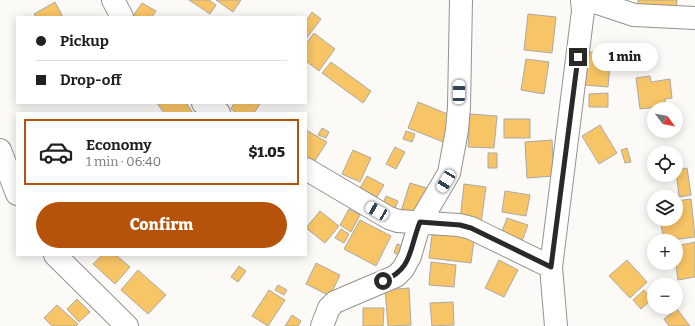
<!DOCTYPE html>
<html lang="en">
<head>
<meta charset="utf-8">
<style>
  :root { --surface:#fff; --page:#f2f2f2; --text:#202124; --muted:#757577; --line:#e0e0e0; --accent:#b45309 }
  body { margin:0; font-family:Bitter,serif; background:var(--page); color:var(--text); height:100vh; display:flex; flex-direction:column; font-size:15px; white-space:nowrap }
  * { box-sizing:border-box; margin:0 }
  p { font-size:13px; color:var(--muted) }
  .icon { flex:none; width:22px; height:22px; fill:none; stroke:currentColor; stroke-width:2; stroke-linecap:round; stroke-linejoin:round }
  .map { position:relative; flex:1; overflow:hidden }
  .side { position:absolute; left:16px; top:112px; width:291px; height:144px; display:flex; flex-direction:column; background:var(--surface); border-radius:0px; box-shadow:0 2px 10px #0003 }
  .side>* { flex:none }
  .top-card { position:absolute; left:16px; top:16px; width:291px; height:88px; border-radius:0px; box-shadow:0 2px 10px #0003; display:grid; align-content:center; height:88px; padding:0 20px; background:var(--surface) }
  .needle { width:26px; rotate:122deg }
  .buttons { position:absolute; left:647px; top:102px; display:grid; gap:8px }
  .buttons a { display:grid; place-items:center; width:36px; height:36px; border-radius:50%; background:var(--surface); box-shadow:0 2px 10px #0003; font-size:20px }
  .end { position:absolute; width:18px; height:18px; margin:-9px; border:5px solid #2a2928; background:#fff; box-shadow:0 0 0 2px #fff }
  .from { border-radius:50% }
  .bubble { position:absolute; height:28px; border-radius:14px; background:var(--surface); box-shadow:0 2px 10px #0003; font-size:13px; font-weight:800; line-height:28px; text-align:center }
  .car { position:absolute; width:12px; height:24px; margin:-12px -6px; border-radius:5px; box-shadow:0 0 3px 1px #0007; background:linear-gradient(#fff 24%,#345 0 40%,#fff 0 76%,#345 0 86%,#fff 0) }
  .top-card b { display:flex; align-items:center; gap:14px; height:38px; font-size:15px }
  .top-card b+b { border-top:1px solid var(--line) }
  .top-card i { width:10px; height:10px; background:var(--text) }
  ul { padding:7px 0 0; list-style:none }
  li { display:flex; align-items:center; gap:12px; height:66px; margin:0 8px 6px; padding:0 12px; border:2px solid transparent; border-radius:0px }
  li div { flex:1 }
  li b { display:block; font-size:15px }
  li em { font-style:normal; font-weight:800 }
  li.selected { border-color:var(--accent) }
  li>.icon { width:36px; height:36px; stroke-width:1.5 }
  .cta { display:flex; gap:8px; margin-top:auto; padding:8px 20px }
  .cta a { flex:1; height:46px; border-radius:24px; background:var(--accent); color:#fff; font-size:16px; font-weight:800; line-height:46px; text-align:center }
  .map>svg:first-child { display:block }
</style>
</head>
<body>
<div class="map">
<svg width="695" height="326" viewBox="0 0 695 326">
  <rect width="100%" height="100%" fill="#fcfaf7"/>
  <!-- building -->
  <path fill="#f8c566" stroke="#aba9a6" d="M189,0H209L216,5L210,14Z
    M216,0H241L233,12Z
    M638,0H677L676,11L638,8Z
    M55,2L63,17H36L34,14Z
    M142,3L156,11L152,17L133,16Z
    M312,12L321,19L306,39V21Z
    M528,14L556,17L552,53L524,50Z
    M314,33L335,49L319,71L306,61V44Z
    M587,52L611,53L608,87L585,85Z
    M526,59L549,62L544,94L521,90Z
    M331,62L371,91L363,103L322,73Z
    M650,76L651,82L670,79L672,98L665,99V106L640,109L636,78Z
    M608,93V107H589V94Z
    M418,102L455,117L446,143L408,128Z
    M157,103H186L193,113H164Z
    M234,103H259L260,104L254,113H237L231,109Z
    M470,114L497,116L494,148L468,147Z
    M504,119H530V138H504Z
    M600,125L617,153L599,164L582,136Z
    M322,128L329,132L326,138L318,135Z
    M306,130L327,142L312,165L306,161Z
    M406,131L415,134L412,142L403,139Z
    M552,140L554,176L527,178L525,142Z
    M395,147L405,152L396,169L386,164Z
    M627,148L631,162L625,163L621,150Z
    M353,150L371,158L360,182L342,174Z
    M488,153H497V168H488Z
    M687,168L691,195L679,197L676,170Z
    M367,176L384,185L377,197L360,188Z
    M410,183L430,189L422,217L401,211Z
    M464,184L486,187L481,223L460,220Z
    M505,191L530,195L526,216L502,212Z
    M386,196L398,201L394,211L382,206Z
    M691,199L695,237L664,241L660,219H676V201Z
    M349,209L360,215L351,232L340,225Z
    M320,211L339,226L325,243L306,228Z
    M507,218L528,225L522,241L501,234Z
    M360,220L391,236L376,266L344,249Z
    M433,228L475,233L471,263L429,258Z
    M341,229L349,234L344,243L335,238Z
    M695,242V277L678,280L676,266L669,268L668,263H676V246Z
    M397,244L406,247L403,256L394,253Z
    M102,255H116L130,267L115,284L93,264Z
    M499,260L518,270L504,297L485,288Z
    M627,260L647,282L630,298L609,276Z
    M431,262L456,265L454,287L429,285Z
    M316,263L340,275L330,296L306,284Z
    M239,266L246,271L238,282L231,277Z
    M138,270L166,295L148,314L121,290Z
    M278,285L287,290L284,295L275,290Z
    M409,288L411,325L388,326L385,290Z
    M269,290L285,300L268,326L252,316Z
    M644,290L652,299L641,309L633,300Z
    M77,299L90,312L79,322L67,309Z
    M453,302L454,325L432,326L430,303Z
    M57,305L78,324L76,326H52L44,318Z
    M363,308H384L383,326H363Z
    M677,309L690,326H669L664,319Z
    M292,315L301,321L298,326H285Z"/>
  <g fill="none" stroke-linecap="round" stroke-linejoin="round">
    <defs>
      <path id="minor" d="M113,0L122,17
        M589,0L634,15L695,18
        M203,103L219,113
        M0,150L17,194
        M306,169L389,218L398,221L459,225L471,228L551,267
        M55,255L127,326
        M322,326L329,308L335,302L396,276L403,269L410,256L420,222L449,173L457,130L459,107L461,0
        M556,326L551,267L583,11L582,0"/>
    </defs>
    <!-- minor casing -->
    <use href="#minor" stroke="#94928f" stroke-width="24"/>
    <!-- minor -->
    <use href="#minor" stroke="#fff" stroke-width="22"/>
  </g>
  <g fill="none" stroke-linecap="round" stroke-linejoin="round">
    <!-- route -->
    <path stroke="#2a2928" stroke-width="5" d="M383,281C413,269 409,249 420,222L460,225L471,228L551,267L578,57"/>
  </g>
</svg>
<div class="buttons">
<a><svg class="needle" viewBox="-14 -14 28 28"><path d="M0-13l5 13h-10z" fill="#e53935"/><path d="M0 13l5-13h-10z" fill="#757577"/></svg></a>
<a><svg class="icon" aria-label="locate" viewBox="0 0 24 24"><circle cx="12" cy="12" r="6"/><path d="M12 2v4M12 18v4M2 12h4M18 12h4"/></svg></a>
<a><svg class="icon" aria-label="layers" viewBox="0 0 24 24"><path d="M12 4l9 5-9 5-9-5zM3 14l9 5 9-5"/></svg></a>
<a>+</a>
<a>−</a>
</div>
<i class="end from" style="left:383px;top:281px"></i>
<i class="end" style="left:578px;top:57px"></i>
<div class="bubble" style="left:592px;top:43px;width:66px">1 min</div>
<i class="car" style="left:459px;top:92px;rotate:1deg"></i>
<i class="car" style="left:446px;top:181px;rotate:211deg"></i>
<i class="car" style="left:377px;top:211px;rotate:300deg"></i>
<div class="top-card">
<b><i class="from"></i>Pickup</b>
<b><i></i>Drop-off</b>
</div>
<section class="side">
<ul>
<li class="selected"><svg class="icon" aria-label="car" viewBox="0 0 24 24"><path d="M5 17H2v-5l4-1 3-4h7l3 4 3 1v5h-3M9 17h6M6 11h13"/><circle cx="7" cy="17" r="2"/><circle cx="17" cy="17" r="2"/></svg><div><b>Economy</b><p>1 min · 06:40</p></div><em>$1.05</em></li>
</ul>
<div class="cta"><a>Confirm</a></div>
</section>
</div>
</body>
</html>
